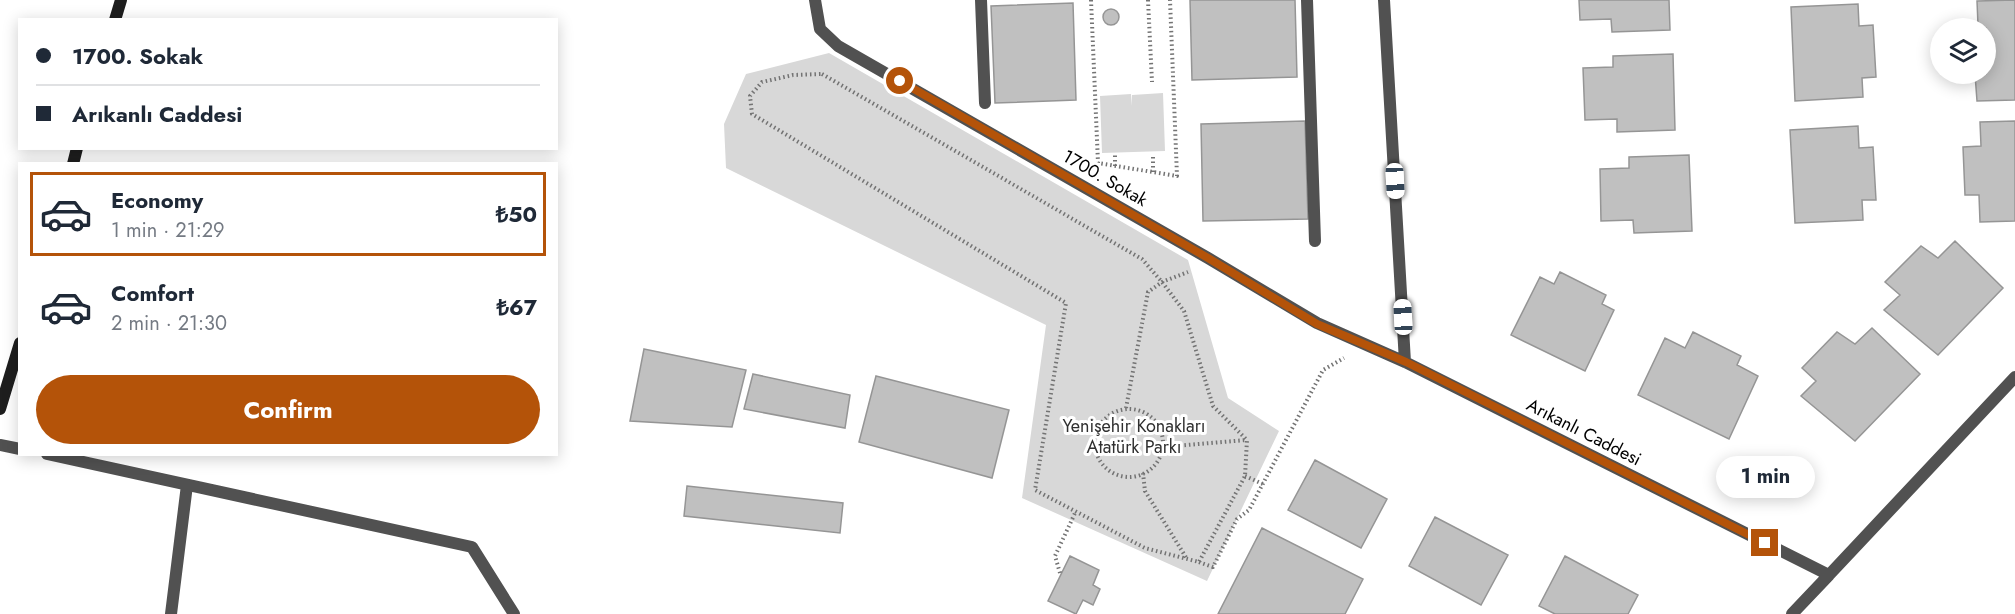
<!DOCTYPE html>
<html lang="en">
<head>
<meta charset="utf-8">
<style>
  :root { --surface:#fff; --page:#f2f2f3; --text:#1f2937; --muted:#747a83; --line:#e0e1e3; --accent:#b45309 }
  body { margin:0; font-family:Jost,sans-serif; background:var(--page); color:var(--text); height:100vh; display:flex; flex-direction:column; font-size:22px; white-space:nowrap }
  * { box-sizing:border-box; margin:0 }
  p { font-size:20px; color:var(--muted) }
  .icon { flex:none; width:33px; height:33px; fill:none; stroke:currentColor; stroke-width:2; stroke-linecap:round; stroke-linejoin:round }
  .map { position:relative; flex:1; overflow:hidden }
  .panel { position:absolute; left:18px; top:162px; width:540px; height:294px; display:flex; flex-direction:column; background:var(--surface); border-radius:0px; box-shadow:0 3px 15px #0003 }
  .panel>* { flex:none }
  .top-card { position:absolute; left:18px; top:18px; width:540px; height:132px; border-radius:0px; box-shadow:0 3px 15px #0003; display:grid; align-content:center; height:132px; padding:0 18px; background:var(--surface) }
  .controls { position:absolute; left:1930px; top:18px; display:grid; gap:12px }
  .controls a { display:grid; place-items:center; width:66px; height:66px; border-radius:50%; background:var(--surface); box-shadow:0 3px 15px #0003; font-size:30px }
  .end { position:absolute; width:27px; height:27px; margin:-14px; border:8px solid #b45309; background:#fff; box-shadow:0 0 0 3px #fff }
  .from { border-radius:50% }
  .bubble { position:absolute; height:42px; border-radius:21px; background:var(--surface); box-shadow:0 3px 15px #0003; font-size:20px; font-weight:700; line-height:42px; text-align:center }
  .car { position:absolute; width:18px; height:36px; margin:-18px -9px; border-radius:8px; box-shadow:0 0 4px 2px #0007; background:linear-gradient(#fff 24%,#345 0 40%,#fff 0 76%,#345 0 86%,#fff 0) }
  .top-card b { display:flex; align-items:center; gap:21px; height:57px; font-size:22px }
  .top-card b+b { border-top:2px solid var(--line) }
  .top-card i { width:15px; height:15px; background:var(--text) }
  ul { padding:10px 0 0; list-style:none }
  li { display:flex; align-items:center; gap:18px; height:84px; margin:0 12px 9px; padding:0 6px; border:3px solid transparent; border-radius:0px }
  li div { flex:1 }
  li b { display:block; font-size:22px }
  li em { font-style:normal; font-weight:700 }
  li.current { border-color:var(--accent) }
  li>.icon { width:54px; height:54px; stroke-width:1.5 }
  .button { display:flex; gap:12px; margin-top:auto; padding:12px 18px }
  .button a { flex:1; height:69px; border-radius:36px; background:var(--accent); color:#fff; font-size:24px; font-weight:700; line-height:69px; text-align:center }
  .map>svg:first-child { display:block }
</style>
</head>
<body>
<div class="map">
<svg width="2015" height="614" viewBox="0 0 2015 614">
  <rect width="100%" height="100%" fill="#fff"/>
  <!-- green -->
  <path fill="#d8d8d8" d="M829,53L1188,260L1228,398L1279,431L1207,581L1022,498L1046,325L726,168L724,124L746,74Z
    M1163,93L1165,151L1102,153L1100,96L1131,94L1132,106V95Z"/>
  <!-- building -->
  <path fill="#c0c0c0" stroke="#959595" stroke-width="1.5" d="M1190,0H1295L1297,77L1192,80Z
    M1579,0H1669L1670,30L1612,32L1611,19L1580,20Z
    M2015,0V100L1977,101L1975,74H1961H1986V28H1960V26L1978,25L1977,1Z
    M1073,3L1076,100L995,103L991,6Z
    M1858,4L1859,26L1873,25L1876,77L1862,78L1863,97L1795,101L1791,7Z
    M1103 17a8 8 0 1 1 16 0a8 8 0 1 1-16 0Z
    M1673,54L1675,130L1617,132V119L1585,120L1583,68L1613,67V56Z
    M1305,121L1308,219L1203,221L1201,124Z
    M2015,121V221L1980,222L1979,195H1965L1963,147L1981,146L1980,122Z
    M1858,126L1859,148L1873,147L1876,200H1862L1863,220L1795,223L1790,130Z
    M1689,155L1692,231L1634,233L1633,220L1601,221L1600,169L1629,168V157Z
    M1955,241L2003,288L1938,355L1884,310L1900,295L1885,282L1921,246L1938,258Z
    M1560,272L1606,295L1602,304L1614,310L1585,371L1511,335L1540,277L1554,284Z
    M1872,328L1920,374L1855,441L1801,396L1816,381L1802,368L1837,332L1855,344Z
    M1693,332L1741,356L1737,365L1758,376L1729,439L1638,395L1665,338L1685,348Z
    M644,349L746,370L732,427L630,421Z
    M753,374L850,395L845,428L744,409Z
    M876,376L1009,410L992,478L859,442Z
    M1315,460L1387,499L1361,548L1288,510Z
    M687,486L843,503L840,533L684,516Z
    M1435,517L1508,555L1481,605L1409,566Z
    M1262,528L1363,579L1345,614H1218Z
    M1070,556L1099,570L1093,585L1100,589L1093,605L1083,600L1076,614L1048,601Z
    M1565,556L1638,595L1628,614H1555L1539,606Z"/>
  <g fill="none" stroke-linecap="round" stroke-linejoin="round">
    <!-- path -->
    <path stroke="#737373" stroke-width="4" stroke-dasharray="1.5 3" stroke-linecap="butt" d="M1091,0L1098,163L1177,176L1170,0
      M1148,0L1152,82
      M822,74L1142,259L1162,282L1184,311L1213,406L1247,440L1245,476L1199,562L1145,548L1035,490L1066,303L752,114L750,96L762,82L793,75Z
      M1115,166V154
      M1153,172V157
      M1126,408L1148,292L1162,282L1188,272
      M1095 443a34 34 0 1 1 68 0a34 34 0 1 1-68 0Z
      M1162,447L1247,440
      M1143,473L1145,491L1187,559
      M1245,476L1263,484
      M1199,562L1213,567L1237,519L1249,510L1323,370L1344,358
      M1060,573L1055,556L1076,511"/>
    <!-- lane -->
    <path stroke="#515151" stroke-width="12" d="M981,0L985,103
      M1307,0L1315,241"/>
    <!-- street -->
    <path stroke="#515151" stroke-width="12" d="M815,0L820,29L838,46L1208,258L1317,323L1405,362L1829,575L2015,377
      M1384,0L1405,362
      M0,445L20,449
      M47,454L472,547L514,614
      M171,614L187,485
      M1792,614L1829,575"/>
    <!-- secondary -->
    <path stroke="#1e1e1e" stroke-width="12" d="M115,20L121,0
      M73,164L77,148
      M0,409L20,343"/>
  </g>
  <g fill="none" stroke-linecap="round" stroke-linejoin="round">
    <!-- route -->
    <path stroke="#b45309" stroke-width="8" d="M900,81L1208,258L1317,324L1406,362L1765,543"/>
  </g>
  <g text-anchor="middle" stroke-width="6" stroke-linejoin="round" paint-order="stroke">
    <!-- street labels -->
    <g font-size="18" fill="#000" stroke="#fff">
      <text transform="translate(1105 178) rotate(30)" y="6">1700. Sokak</text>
      <text transform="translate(1584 432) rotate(27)" y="6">Arıkanlı Caddesi</text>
    </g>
    <!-- park labels -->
    <g font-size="18" fill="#2f2f2f" stroke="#fff">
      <text x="1134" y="432">Yenişehir Konakları<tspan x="1134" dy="21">Atatürk Parkı</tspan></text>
    </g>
  </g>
</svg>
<div class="controls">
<a><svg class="icon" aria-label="layers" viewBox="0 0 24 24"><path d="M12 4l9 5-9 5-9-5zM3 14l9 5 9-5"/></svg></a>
</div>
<i class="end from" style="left:900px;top:81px"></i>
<i class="end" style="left:1765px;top:543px"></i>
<div class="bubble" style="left:1716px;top:456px;width:99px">1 min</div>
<i class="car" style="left:1395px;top:181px;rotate:177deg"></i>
<i class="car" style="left:1403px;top:317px;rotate:357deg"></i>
<div class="top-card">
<b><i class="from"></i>1700. Sokak</b>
<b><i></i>Arıkanlı Caddesi</b>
</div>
<section class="panel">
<ul>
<li class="current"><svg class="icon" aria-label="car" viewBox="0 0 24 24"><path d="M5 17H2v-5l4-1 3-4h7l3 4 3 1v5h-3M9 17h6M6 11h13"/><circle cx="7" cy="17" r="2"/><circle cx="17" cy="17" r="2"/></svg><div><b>Economy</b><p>1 min · 21:29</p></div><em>₺50</em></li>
<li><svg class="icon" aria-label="car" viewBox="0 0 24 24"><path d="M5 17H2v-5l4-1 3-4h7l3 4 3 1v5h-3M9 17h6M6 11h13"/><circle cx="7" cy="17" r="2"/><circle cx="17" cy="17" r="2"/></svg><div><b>Comfort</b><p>2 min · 21:30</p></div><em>₺67</em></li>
</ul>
<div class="button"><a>Confirm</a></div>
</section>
</div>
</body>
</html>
